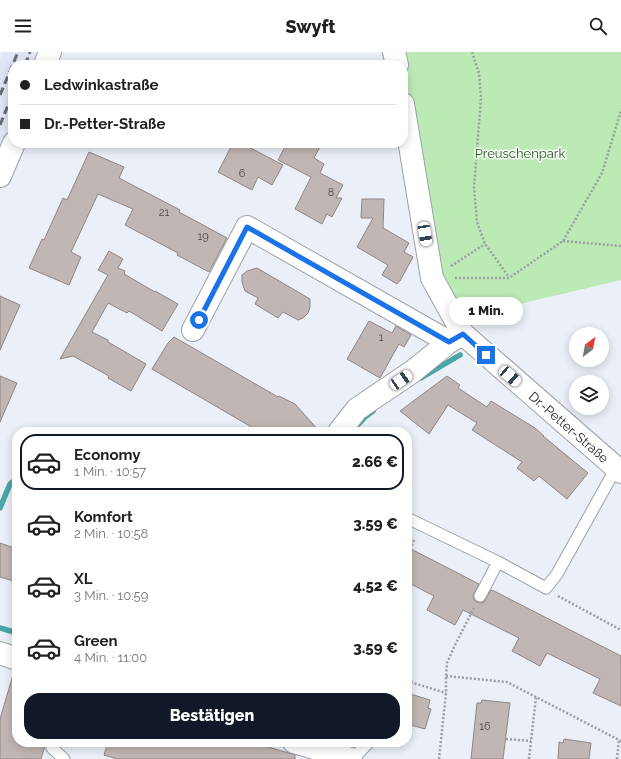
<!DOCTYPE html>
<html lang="de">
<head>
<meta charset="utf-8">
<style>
  :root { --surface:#fff; --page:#f6f6f6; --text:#202124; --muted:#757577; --line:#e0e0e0; --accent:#111827 }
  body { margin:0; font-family:Raleway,sans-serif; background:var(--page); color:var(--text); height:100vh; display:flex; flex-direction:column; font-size:15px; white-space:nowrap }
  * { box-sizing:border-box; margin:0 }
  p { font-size:13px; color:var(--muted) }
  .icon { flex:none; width:22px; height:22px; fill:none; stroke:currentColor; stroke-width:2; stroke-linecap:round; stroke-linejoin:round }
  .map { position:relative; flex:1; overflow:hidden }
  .details { position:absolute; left:12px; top:375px; width:400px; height:320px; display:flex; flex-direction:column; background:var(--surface); border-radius:16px; box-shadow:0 2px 10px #0003 }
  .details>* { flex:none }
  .hud { position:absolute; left:8px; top:8px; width:400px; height:88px; border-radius:16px; box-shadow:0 2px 10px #0003; display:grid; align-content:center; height:88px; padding:0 12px; background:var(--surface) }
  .needle { width:26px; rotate:32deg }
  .buttons { position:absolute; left:569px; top:275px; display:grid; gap:8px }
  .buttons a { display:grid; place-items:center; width:40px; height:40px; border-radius:50%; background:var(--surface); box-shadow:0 2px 10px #0003; font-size:20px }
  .end { position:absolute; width:18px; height:18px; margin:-9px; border:5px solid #1a73e8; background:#fff; box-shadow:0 0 0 2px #fff }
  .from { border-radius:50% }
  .bubble { position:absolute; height:28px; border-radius:14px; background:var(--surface); box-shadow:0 2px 10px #0003; font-size:13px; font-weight:800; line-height:28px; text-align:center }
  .car { position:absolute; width:12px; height:24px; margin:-12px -6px; border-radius:5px; box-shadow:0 0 3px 1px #0007; background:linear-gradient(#fff 24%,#345 0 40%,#fff 0 76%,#345 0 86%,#fff 0) }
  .hud b { display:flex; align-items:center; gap:14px; height:38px; font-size:15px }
  .hud b+b { border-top:1px solid var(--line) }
  .hud i { width:10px; height:10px; background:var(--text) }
  ul { padding:7px 0 0; list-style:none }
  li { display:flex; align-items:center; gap:12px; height:56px; margin:0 8px 6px; padding:0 4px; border:2px solid transparent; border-radius:16px }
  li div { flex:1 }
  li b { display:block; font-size:15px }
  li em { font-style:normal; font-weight:800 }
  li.active { border-color:var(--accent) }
  li>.icon { width:36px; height:36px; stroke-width:1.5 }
  .action { display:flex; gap:8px; margin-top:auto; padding:8px 12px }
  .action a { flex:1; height:46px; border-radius:16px; background:var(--accent); color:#fff; font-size:16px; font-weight:800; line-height:46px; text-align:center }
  header { display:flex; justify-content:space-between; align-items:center; height:52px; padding:0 12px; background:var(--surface); font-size:18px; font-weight:800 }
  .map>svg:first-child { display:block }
</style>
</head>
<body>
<header><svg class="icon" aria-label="menu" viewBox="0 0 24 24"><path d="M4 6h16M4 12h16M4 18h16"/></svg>Swyft<svg class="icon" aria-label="search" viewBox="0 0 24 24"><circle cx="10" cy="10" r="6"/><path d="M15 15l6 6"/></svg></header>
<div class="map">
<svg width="621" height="707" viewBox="0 0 621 707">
  <rect width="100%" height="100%" fill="#ebeff7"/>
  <!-- built -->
  <path fill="#e0e6f6" d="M3,0H42L37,13H13V70L0,102V8Z"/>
  <!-- green -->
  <path fill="#bceab4" d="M402,0H621V228L443,270Z"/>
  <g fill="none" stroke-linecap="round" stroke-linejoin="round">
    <!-- stream -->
    <path stroke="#49a6a8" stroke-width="5.5" d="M421,326L460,303
      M357,374L365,365L373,359
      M0,456L10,432L17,426
      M0,576L17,581"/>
  </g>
  <!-- building -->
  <path fill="#c0b6b3" stroke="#8f8683" d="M233,91H241L283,113L272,133L258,125L252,138L218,120Z
    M287,91H322L314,106L324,112L320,121L343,133L336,146H342L332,165L327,162L322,172L295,157L311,125L278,108Z
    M89,100L124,115L119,126L180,158L179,160L227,186L209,220L177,203L178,201L125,173L133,157L98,142L71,200L81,205L69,233L29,216L42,187L44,188L63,146L67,148Z
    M362,147H384L383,176L409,191L404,200L413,205L400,229H399L397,232L382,223L388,213L357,195L373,166H361Z
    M109,199L123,207L118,216L125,219L124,222L155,240V239L178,252L162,279L129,259L127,261L108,251L92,280L108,288V290L146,312L131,339L108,326L109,324L73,304L60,307L108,223L98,218Z
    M257,216L310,247V255L308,261L303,266L298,268L283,260L278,266L255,252L258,246L245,239L242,230V223L247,219Z
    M0,244L20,253L0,298Z
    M369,269L392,281L396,274L411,283L404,295L399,292L380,326L347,307Z
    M174,285L278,345L279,344L295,352L320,380H260L152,317L168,291Z
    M0,324L17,331L0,370Z
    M447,324L460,333L458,336L487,355L491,349L535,376L544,384H543L588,421L567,447L539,424L534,429L517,416L522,410L472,378L477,371L448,353L429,382L400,359Z
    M0,491L17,497V530L0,525Z
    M407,495L479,532L473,544L474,548L477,550L481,551L484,550L491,538L494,539L621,604V654L593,641L600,627L547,601L540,614L512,599L519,586L463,558L455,573L427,558L434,544L407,530Z
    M13,623L17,624V690H46L41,707H0V667Z
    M407,641L430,648L428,656L431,657L425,677L407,672Z
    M482,648L510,651L503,707H471L477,651H481Z
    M564,687L591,691L589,707H558L559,690L563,691Z
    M108,690H252L295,703V707H117L104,703Z"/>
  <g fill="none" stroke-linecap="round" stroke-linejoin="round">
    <defs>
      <path id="lane" d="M407,466L498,510
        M480,544L498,510L546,536L557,522L616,416
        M54,690L52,696L64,707
        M353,707L369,690"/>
      <path id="street" d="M394,0L397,13
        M45,13L50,0
        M403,52L432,226L463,282L621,420
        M0,124L14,91
        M193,278L247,175L449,290L463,282
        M339,380L357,357L412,320L449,290
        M0,601L17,607
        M294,690L351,707"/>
    </defs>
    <!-- lane casing -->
    <use href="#lane" stroke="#9ea1a9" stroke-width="13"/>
    <!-- street casing -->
    <use href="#street" stroke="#9ea1a9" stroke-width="24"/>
    <!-- path -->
    <path stroke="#9b9ea4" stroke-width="2.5" stroke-dasharray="2 2" stroke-linecap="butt" d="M472,0L479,21L481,46L474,135L477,170L485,192L509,225
      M563,189L621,194
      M451,214L485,192
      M455,226H509L563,189L602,121L621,59
      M410,497L415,486
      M558,544L621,578
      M446,624L507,630L621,689
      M407,629L446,641
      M506,687L531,689
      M439,707L446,641V624L447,611L454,595L474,556
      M529,707L536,645
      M617,707L619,688"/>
    <!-- lane -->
    <use href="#lane" stroke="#fff" stroke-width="11"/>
    <!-- street -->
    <use href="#street" stroke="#fff" stroke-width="22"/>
    <!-- rail -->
    <path stroke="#6a6c71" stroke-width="3" stroke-dasharray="8 4" stroke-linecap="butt" d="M25,13L30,0
      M0,43L18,0
      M0,73L13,41"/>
  </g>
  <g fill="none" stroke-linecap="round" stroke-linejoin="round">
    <!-- route -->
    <path stroke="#1a73e8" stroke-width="5" d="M199,268L247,175L449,290L463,282L486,303"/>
  </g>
  <g text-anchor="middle" stroke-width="3" stroke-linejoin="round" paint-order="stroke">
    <!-- number labels -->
    <g font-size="11" fill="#4b494b">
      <text x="242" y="125">6</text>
      <text x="331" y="144">8</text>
      <text x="164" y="164">21</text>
      <text x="203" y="188">19</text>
      <text x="381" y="289">1</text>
      <text x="485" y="678">16</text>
    </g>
    <!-- park labels -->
    <g font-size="13" fill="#1f5a15" stroke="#fff">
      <text x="520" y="106">Preuschenpark</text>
    </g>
    <!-- street labels -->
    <g font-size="13" fill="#242528" stroke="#fff">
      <text transform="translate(569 375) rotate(41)" y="5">Dr.-Petter-Straße</text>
    </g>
  </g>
</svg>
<div class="buttons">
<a><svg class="needle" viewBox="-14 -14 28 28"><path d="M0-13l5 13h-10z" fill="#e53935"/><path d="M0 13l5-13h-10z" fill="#757577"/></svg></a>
<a><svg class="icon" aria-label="layers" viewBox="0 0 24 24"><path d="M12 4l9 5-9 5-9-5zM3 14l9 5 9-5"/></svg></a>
</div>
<i class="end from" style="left:199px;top:268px"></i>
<i class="end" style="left:486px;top:303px"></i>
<div class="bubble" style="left:449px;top:245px;width:74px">1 Min.</div>
<i class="car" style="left:425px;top:182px;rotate:171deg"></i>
<i class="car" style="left:510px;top:324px;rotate:131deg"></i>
<i class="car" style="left:401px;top:328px;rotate:56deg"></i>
<div class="hud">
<b><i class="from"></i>Ledwinkastraße</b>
<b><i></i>Dr.-Petter-Straße</b>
</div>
<section class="details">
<ul>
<li class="active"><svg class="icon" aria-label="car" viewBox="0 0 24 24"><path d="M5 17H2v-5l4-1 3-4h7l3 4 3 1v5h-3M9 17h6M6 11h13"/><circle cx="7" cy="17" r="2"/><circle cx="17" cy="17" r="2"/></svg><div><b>Economy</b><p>1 Min. · 10:57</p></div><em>2.66 €</em></li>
<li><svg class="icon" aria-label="car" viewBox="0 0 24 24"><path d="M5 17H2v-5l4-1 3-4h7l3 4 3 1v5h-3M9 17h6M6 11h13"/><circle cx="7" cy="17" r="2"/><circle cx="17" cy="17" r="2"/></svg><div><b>Komfort</b><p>2 Min. · 10:58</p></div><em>3.59 €</em></li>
<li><svg class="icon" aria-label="car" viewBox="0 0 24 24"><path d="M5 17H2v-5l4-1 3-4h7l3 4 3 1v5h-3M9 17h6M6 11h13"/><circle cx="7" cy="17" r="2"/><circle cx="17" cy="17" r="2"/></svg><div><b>XL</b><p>3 Min. · 10:59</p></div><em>4.52 €</em></li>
<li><svg class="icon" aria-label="car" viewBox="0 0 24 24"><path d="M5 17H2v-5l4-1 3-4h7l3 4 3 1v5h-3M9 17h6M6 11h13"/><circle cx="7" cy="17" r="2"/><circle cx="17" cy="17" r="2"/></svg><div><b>Green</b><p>4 Min. · 11:00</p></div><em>3.59 €</em></li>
</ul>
<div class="action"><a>Bestätigen</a></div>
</section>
</div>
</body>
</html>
